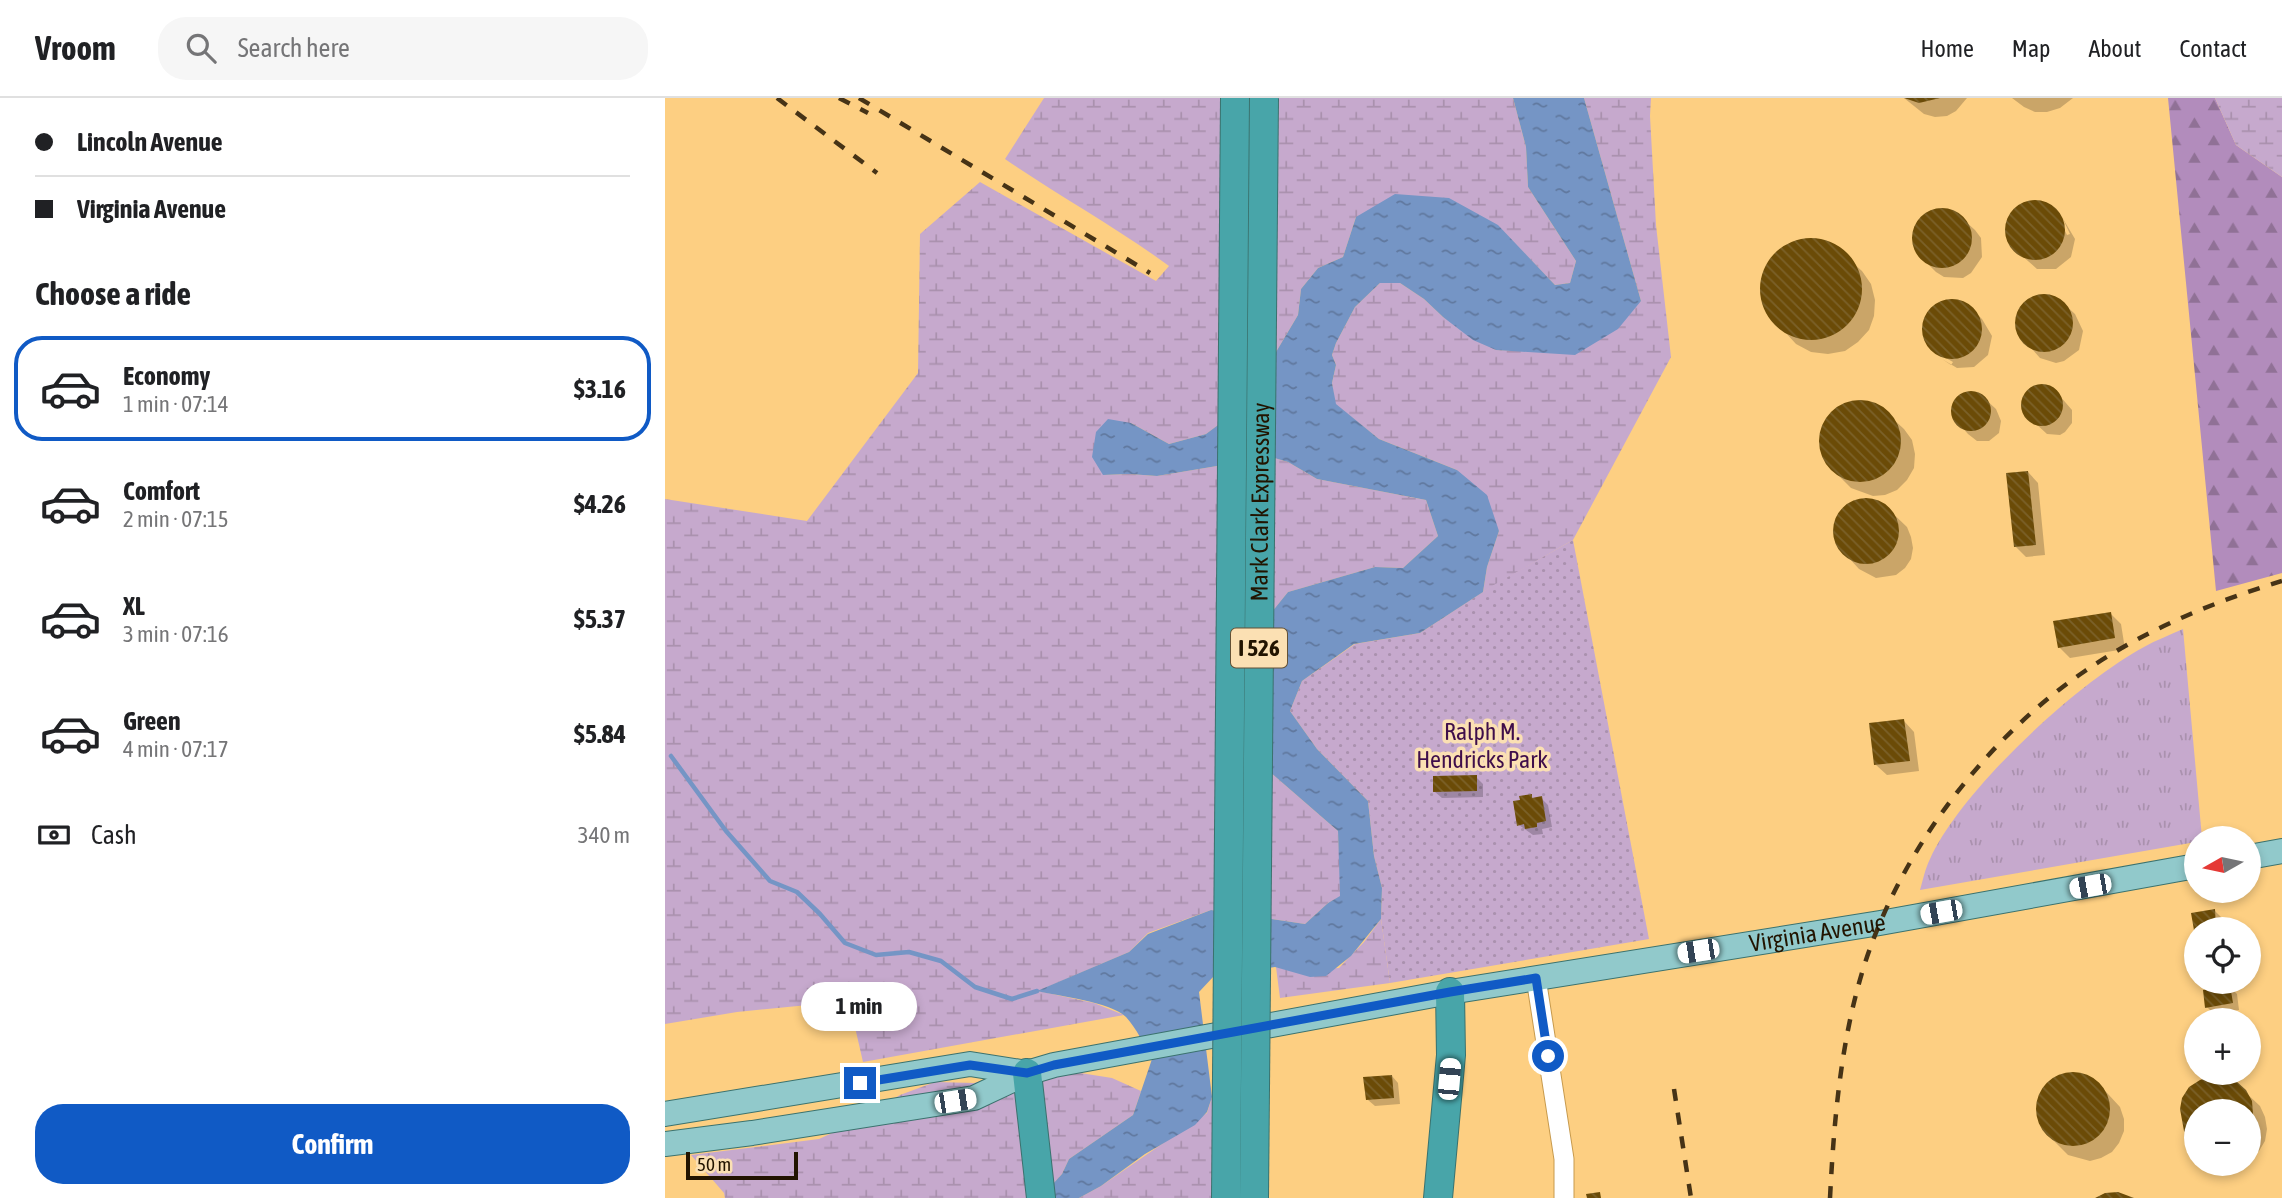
<!DOCTYPE html>
<html lang="en">
<head>
<meta charset="utf-8">
<style>
  :root { --surface:#fff; --page:#f6f6f6; --text:#202124; --muted:#757577; --line:#e0e0e0; --accent:#105ac5 }
  body { margin:0; font-family:"Asap Condensed",sans-serif; background:var(--page); color:var(--text); height:100vh; display:flex; flex-direction:column; font-size:26px; white-space:nowrap }
  * { box-sizing:border-box; margin:0 }
  p { font-size:23px; color:var(--muted) }
  .icon { flex:none; width:38px; height:38px; fill:none; stroke:currentColor; stroke-width:2; stroke-linecap:round; stroke-linejoin:round }
  .map { position:relative; flex:1; overflow:hidden }
  .sheet { display:flex; flex-direction:column; background:var(--surface); width:665px }
  .sheet>* { flex:none }
  .hud { display:grid; align-content:center; height:154px; padding:0 35px; background:var(--surface) }
  .needle { width:46px; rotate:261deg }
  .tools { position:absolute; left:1519px; top:728px; display:grid; gap:14px }
  .tools a { display:grid; place-items:center; width:77px; height:77px; border-radius:50%; background:var(--surface); box-shadow:0 4px 10px #0003; font-size:35px }
  .scale { position:absolute; left:21px; bottom:18px; width:112px; box-sizing:border-box; padding-left:7px; border:4px solid #221400; border-top:0; font-size:19px; line-height:24px; white-space:nowrap; color:#221400; -webkit-text-stroke:5px #fbe0b3; paint-order:stroke }
  .end { position:absolute; width:32px; height:32px; margin:-16px; border:9px solid #105ac5; background:#fff; box-shadow:0 0 0 4px #fff }
  .from { border-radius:50% }
  .bubble { position:absolute; height:49px; border-radius:24px; background:var(--surface); box-shadow:0 4px 10px #0003; font-size:23px; font-weight:700; line-height:49px; text-align:center }
  .car { position:absolute; width:21px; height:42px; margin:-21px -10px; border-radius:9px; box-shadow:0 0 5px 2px #0007; background:linear-gradient(#fff 24%,#345 0 40%,#fff 0 76%,#345 0 86%,#fff 0) }
  .hud b { display:flex; align-items:center; gap:24px; height:66px; font-size:26px }
  .hud b+b { border-top:2px solid var(--line) }
  .hud i { width:18px; height:18px; background:var(--text) }
  ul { padding:0; list-style:none }
  li { display:flex; align-items:center; gap:21px; height:105px; margin:0 14px 10px; padding:0 21px; border:4px solid transparent; border-radius:28px }
  li div { flex:1 }
  li b { display:block; font-size:26px }
  li em { font-style:normal; font-weight:700 }
  li.on { border-color:var(--accent) }
  li>.icon { width:63px; height:63px; stroke-width:1.5 }
  h2 { padding:0 35px; font-size:32px; line-height:84px }
  .pay { display:flex; align-items:center; gap:18px; height:77px; padding:0 35px; font-size:26px }
  .pay p { margin-inline-start:auto }
  .cta { display:flex; gap:14px; margin-top:auto; padding:14px 35px }
  .cta a { flex:1; height:80px; border-radius:28px; background:var(--accent); color:#fff; font-size:28px; font-weight:700; line-height:80px; text-align:center }
  header { display:flex; align-items:center; gap:42px; box-sizing:border-box; height:98px; padding:0 35px; background:var(--surface); border-bottom:2px solid var(--line) }
  header strong { font-size:33px }
  nav { display:flex; gap:38px; margin-inline-start:auto; font-size:24px }
  .search { width:490px; height:63px; background:var(--page); display:flex; align-items:center; gap:18px; box-sizing:border-box; padding:0 24px; border-radius:28px; color:var(--muted); font-size:26px }
  main { display:flex; flex:1; min-height:0 }
  .map>svg:first-child { display:block }
</style>
</head>
<body>
<header>
<strong>Vroom</strong>
<div class="search"><svg class="icon" aria-label="search" viewBox="0 0 24 24"><circle cx="10" cy="10" r="6"/><path d="M15 15l6 6"/></svg>Search here</div>
<nav><a>Home</a><a>Map</a><a>About</a><a>Contact</a></nav>
</header>
<main>
<section class="sheet">
<div class="hud">
<b><i class="from"></i>Lincoln Avenue</b>
<b><i></i>Virginia Avenue</b>
</div>
<h2>Choose a ride</h2>
<ul>
<li class="on"><svg class="icon" aria-label="car" viewBox="0 0 24 24"><path d="M5 17H2v-5l4-1 3-4h7l3 4 3 1v5h-3M9 17h6M6 11h13"/><circle cx="7" cy="17" r="2"/><circle cx="17" cy="17" r="2"/></svg><div><b>Economy</b><p>1 min · 07:14</p></div><em>$3.16</em></li>
<li><svg class="icon" aria-label="car" viewBox="0 0 24 24"><path d="M5 17H2v-5l4-1 3-4h7l3 4 3 1v5h-3M9 17h6M6 11h13"/><circle cx="7" cy="17" r="2"/><circle cx="17" cy="17" r="2"/></svg><div><b>Comfort</b><p>2 min · 07:15</p></div><em>$4.26</em></li>
<li><svg class="icon" aria-label="car" viewBox="0 0 24 24"><path d="M5 17H2v-5l4-1 3-4h7l3 4 3 1v5h-3M9 17h6M6 11h13"/><circle cx="7" cy="17" r="2"/><circle cx="17" cy="17" r="2"/></svg><div><b>XL</b><p>3 min · 07:16</p></div><em>$5.37</em></li>
<li><svg class="icon" aria-label="car" viewBox="0 0 24 24"><path d="M5 17H2v-5l4-1 3-4h7l3 4 3 1v5h-3M9 17h6M6 11h13"/><circle cx="7" cy="17" r="2"/><circle cx="17" cy="17" r="2"/></svg><div><b>Green</b><p>4 min · 07:17</p></div><em>$5.84</em></li>
</ul>
<div class="pay"><svg class="icon" aria-label="cash" viewBox="0 0 24 24"><path d="M3 7h18v10H3z"/><circle cx="12" cy="12" r="2"/></svg>Cash<p>340 m</p></div>
<div class="cta"><a>Confirm</a></div>
</section>
<div class="map">
<svg width="1617" height="1100" viewBox="0 0 1617 1100">
  <defs>
    <pattern id="grass-tufts" width="24" height="20" patternUnits="userSpaceOnUse" patternTransform="scale(1.75)"><rect width="24" height="20" fill="#c6a9cd"/><path d="M3 7l-1-3M5 7V3M7 7l1-3M15 17l-1-3M17 17v-4M19 17l1-3" fill="none" stroke="#aa91ae"/></pattern>
    <pattern id="forest-firs" width="22" height="20" patternUnits="userSpaceOnUse" patternTransform="scale(1.75)"><rect width="22" height="20" fill="#b28cbc"/><path d="M5 1l3.5 6h-7zM16 11l3.5 6h-7z" fill="#907196"/></pattern>
    <pattern id="wetland-marsh" width="20" height="14" patternUnits="userSpaceOnUse" patternTransform="scale(1.75)"><rect width="20" height="14" fill="#c6a9cd"/><path d="M1 5h8M5 5V1M11 12h8M15 12V8" fill="none" stroke="#aa91ae"/></pattern>
    <pattern id="park-dots" width="8" height="8" patternUnits="userSpaceOnUse" patternTransform="scale(1.75)"><rect width="8" height="8" fill="#c6a9cd"/><path d="M2 2h.1M6 6h.1" fill="none" stroke="#aa91ae" stroke-width="1.8" stroke-linecap="round"/></pattern>
    <pattern id="water-ripples" width="26" height="14" patternUnits="userSpaceOnUse" patternTransform="scale(1.75)"><rect width="26" height="14" fill="#7595c5"/><path d="M2 4q2-2 4 0t4 0M15 11q2-2 4 0t4 0" fill="none" stroke="#60789e"/></pattern>
    <pattern id="building-back-hatch" width="6" height="6" patternUnits="userSpaceOnUse" patternTransform="scale(1.75)"><rect width="6" height="6" fill="#6b4b07"/><path d="M-1 5l2 2M0 0l6 6M5-1l2 2" fill="none" stroke="#7b6129"/></pattern>
  </defs>
  <rect width="100%" height="100%" fill="#fdcf82"/>
  <!-- grass -->
  <path fill="url(#grass-tufts)" d="M1518,531L1537,740H1531V744L1255,792C1258,782 1260,771 1265,761C1296,692 1412,585 1479,549C1491,542 1505,537 1518,531Z"/>
  <!-- forest -->
  <path fill="url(#forest-firs)" d="M1503,0H1550L1571,47L1617,79V475L1551,493Z"/>
  <!-- wetland -->
  <path fill="url(#wetland-marsh)" d="M379,0H848L861,49L863,89L911,163L905,185L890,187L832,127L691,119L678,159L653,170L636,191L633,217L611,254L589,285L577,309L541,336L504,346L466,325L438,377L464,376L492,378L606,359L623,364L652,381L761,402L773,438L738,470L710,469L623,494L594,530L572,566L605,674L673,733L676,798L663,805L640,826L546,812L483,835L464,854L373,893L429,905L459,917L198,964L184,903L72,914L0,926V401L142,423L253,275L255,136L315,84L491,183L504,168C451,129 394,98 340,61Z
    M919,0H986L985,18L991,127L1006,259L908,442L818,494L822,469L834,433L792,372L714,341L670,306L667,285L671,267L667,257L671,245L690,209L715,185H735L759,201L778,219L831,252L861,253L976,203Z
    M1550,0H1617V79L1571,47Z
    M716,821L725,885L615,900L611,869L628,873L674,870L699,844Z
    M371,968L447,980L476,993L468,1017L404,1061L397,1076L375,1100H60L59,1095L26,1057L154,1041L191,1024L235,997L270,984L309,985Z
    M547,999L581,1025L600,1100H414L436,1088L542,1015Z"/>
  <!-- park -->
  <path fill="url(#park-dots)" d="M908,442L984,841L725,885L716,821L717,790L709,758L703,703L652,651L625,613L637,583L690,546L755,535L827,488Z"/>
  <!-- water -->
  <path fill="url(#water-ripples)" d="M848,0H919L976,203L953,231L910,257L831,252L808,242L778,219L759,201L735,185H715L690,209L671,245L667,257L671,267L667,285L671,306L714,341L792,372L822,397L834,433L822,469L818,494L755,535L689,546L637,583L625,613L652,651L703,703L709,758L717,790L716,821L686,858L661,878L645,879L610,869L549,878L534,894L547,999L542,1014L530,1027L480,1056L436,1088L414,1100H375L397,1076L404,1061L468,1017L487,961C479,947 472,931 461,919C446,904 393,898 372,893L464,854L483,836L546,812L640,826L663,805L675,798L673,733L605,674L559,664L572,566L594,530L623,494L710,469L738,470L773,438L761,402L652,381L623,364L606,359L492,378L464,376L438,377L427,359L431,334L443,321L466,325L504,346L541,336L577,309L589,285L611,254L633,217L636,191L653,170L678,159L691,119L730,96L784,100L833,127L890,187L905,185L911,163L863,89L861,49Z"/>
  <!-- shadow -->
  <path fill="#0003" d="M1239,0H1302L1291,13L1282,18L1270,19L1259,16Z
    M1347,0H1408L1395,10L1382,14H1370L1359,9Z
    M1372,104L1390,112L1402,137L1405,136L1397,119L1410,141L1406,159L1391,171H1372L1347,149L1343,141L1342,133L1347,116L1362,105Z
    M1272,112L1291,115L1310,132L1316,140L1317,159L1306,175L1298,180L1279,179L1271,174L1260,163L1250,147L1249,138L1256,121Z
    M1138,142H1154L1169,148L1197,173L1206,186L1210,202L1209,218L1204,232L1193,244L1180,253L1163,256L1146,254L1131,246L1105,218L1098,202L1097,185L1101,170L1110,157L1123,147Z
    M1371,198L1390,199L1398,205L1410,216L1418,233L1414,252L1399,263L1391,265L1375,260L1353,235L1352,218L1356,210Z
    M1288,203L1306,210L1317,221L1327,238L1323,257L1309,269L1292,270L1277,261L1286,267L1288,264L1270,254L1261,242L1260,225L1263,216L1270,209Z
    M1383,288L1388,290L1407,312V325L1400,334L1395,337L1382,336L1360,316L1358,302L1365,292L1370,289Z
    M1301,295L1314,296L1319,300L1331,311L1336,323L1334,335L1324,343H1312L1303,336L1289,320L1287,314L1291,303Z
    M1199,303L1213,307L1239,331L1247,342L1250,356L1249,370L1242,382L1232,392L1220,397L1208,398L1186,390L1162,366L1157,355L1155,343L1157,331L1163,319L1173,309L1186,304Z
    M1363,374L1373,385L1380,457L1361,459L1350,448Z
    M1197,401L1208,402L1218,406L1242,429L1246,439L1248,450L1246,461L1240,470L1231,477L1211,480L1194,471L1173,448L1169,429L1172,420L1178,411L1187,404Z
    M1445,515L1456,526L1460,551L1405,560L1394,549Z
    M1239,623L1249,634L1254,673L1222,677L1211,667Z
    M811,679L818,686V699L777,700L770,694Z
    M866,698L869,701L876,700L883,707L887,729L877,731L878,736L868,737L854,727Z
    M1550,813L1557,820L1558,830L1531,831V836L1528,817Z
    M1565,889L1572,896L1574,912L1549,916L1542,909Z
    M1410,975L1422,978L1432,984L1455,1009L1459,1021V1033L1454,1045L1447,1054L1436,1060L1425,1063L1403,1057L1380,1034L1374,1024L1372,1013L1373,1001L1378,990L1387,982L1398,976Z
    M727,978L733,985L735,1006L710,1008L703,1002Z
    M1579,993L1595,1008L1600,1019L1602,1031L1600,1043L1594,1053L1584,1061V1013H1531V1045L1527,1041L1517,1022L1519,1001Z"/>
  <g fill="none" stroke-linecap="round" stroke-linejoin="round">
    <!-- stream -->
    <path stroke="#7595c5" stroke-width="4.5" d="M6,658L61,733L105,783L132,794L155,816L180,845L211,857L244,854L276,863L310,889L347,901L372,893"/>
  </g>
  <!-- building -->
  <path fill="url(#building-back-hatch)" d="M1239,0H1275L1254,5Z
    M1340 132a30 30 0 1 1 60 0a30 30 0 1 1-60 0Z
    M1247 140a30 30 0 1 1 60 0a30 30 0 1 1-60 0Z
    M1095 191a51 51 0 1 1 102 0a51 51 0 1 1-102 0Z
    M1350 225a29 29 0 1 1 58 0a29 29 0 1 1-58 0Z
    M1257 231a30 30 0 1 1 60 0a30 30 0 1 1-60 0Z
    M1356 307a21 21 0 1 1 42 0a21 21 0 1 1-42 0Z
    M1286 313a20 20 0 1 1 40 0a20 20 0 1 1-40 0Z
    M1154 343a41 41 0 1 1 82 0a41 41 0 1 1-82 0Z
    M1363,373L1371,447L1349,449L1341,375Z
    M1168 433a33 33 0 1 1 66 0a33 33 0 1 1-66 0Z
    M1446,514L1450,540L1393,550L1388,523Z
    M1239,621L1245,663L1209,667L1204,625Z
    M812,677V693L768,694V678Z
    M867,696V700L877,698L881,723L872,725V729L860,731L859,726L852,728L848,703L855,702L854,698Z
    M1550,811L1551,831H1531L1530,838L1526,815Z
    M1565,887L1568,905L1540,910L1538,892Z
    M1371 1011a37 37 0 1 1 74 0a37 37 0 1 1-74 0Z
    M727,977L729,1000L701,1002L698,979Z
    M1547,978L1559,979L1571,983L1581,992L1587,1003L1588,1016L1585,1034L1584,1013H1531V1046L1519,1033L1515,1011L1517,1000L1524,989L1535,982Z
    M935,1094L936,1100H922L921,1096Z
    M1453,1094L1469,1100H1430L1440,1095Z"/>
  <g fill="none" stroke-linecap="round" stroke-linejoin="round">
    <defs>
      <path id="minor" d="M871,880L899,1061V1100"/>
      <g id="major">
        <path d="M1584,759L1617,753"/>
        <path d="M0,1016L305,966L362,975"/>
        <path id="s1" d="M0,1046L87,1035L309,1000L362,975L389,967L785,894L1215,825L1531,768"/>
      </g>
      <path id="highway" d="M362,975L376,1100
        M773,1100L786,957L785,894"/>
    </defs>
    <!-- minor casing -->
    <use href="#minor" stroke="#c79a4d" stroke-width="21"/>
    <!-- major casing -->
    <use href="#major" stroke="#3b726e" stroke-width="26"/>
    <!-- highway casing -->
    <use href="#highway" stroke="#3b726e" stroke-width="30"/>
    <!-- minor -->
    <use href="#minor" stroke="#fff" stroke-width="19"/>
    <!-- major -->
    <use href="#major" stroke="#91c9cb" stroke-width="24"/>
    <!-- highway -->
    <use href="#highway" stroke="#48a5a9" stroke-width="28"/>
    <!-- rail -->
    <path stroke="#463316" stroke-width="4.5" stroke-dasharray="12 12" stroke-linecap="butt" d="M112,0L212,75
      M174,0L203,15
      M194,0L485,175
      M1009,991L1026,1100
      M1165,1100C1169,1021 1176,940 1200,865C1237,751 1321,640 1420,573C1480,532 1548,504 1617,483"/>
    <defs>
      <g id="highway-bridge">
        <path d="M561,1100L570,0"/>
        <path id="s2" d="M589,1100L599,0"/>
      </g>
    </defs>
    <!-- highway-bridge casing -->
    <use href="#highway-bridge" stroke="#3b726e" stroke-width="30" stroke-linecap="butt"/>
    <!-- highway-bridge -->
    <use href="#highway-bridge" stroke="#48a5a9" stroke-width="28"/>
  </g>
  <g fill="none" stroke-linecap="round" stroke-linejoin="round">
    <!-- route -->
    <path stroke="#105ac5" stroke-width="9" d="M195,985L305,967L362,975L389,967L785,894L871,880L883,958"/>
  </g>
  <g text-anchor="middle" stroke-width="7" stroke-linejoin="round" paint-order="stroke">
    <!-- shield labels -->
    <rect fill="#fbe0b3" stroke="#635136" stroke-width="2" x="566" y="530.5" width="56" height="39" rx="5"/>
    <g font-size="23" font-weight="bold" fill="#221400">
      <text x="594" y="558">I 526</text>
    </g>
    <!-- street labels -->
    <g font-size="24" fill="#221400" stroke="#fbe0b3">
      <text dy="8" stroke="none"><textPath href="#s2" startOffset="696">Mark Clark Expressway</textPath></text>
      <text dy="8" stroke="none"><textPath href="#s1" startOffset="1174">Virginia Avenue</textPath></text>
    </g>
    <!-- park labels -->
    <g font-size="24" fill="#3f0e4a" stroke="#fbe0b3">
      <text x="817" y="642">Ralph M.<tspan x="817" dy="28">Hendricks Park</tspan></text>
    </g>
  </g>
</svg>
<div class="tools">
<a><svg class="needle" viewBox="-14 -14 28 28"><path d="M0-13l5 13h-10z" fill="#e53935"/><path d="M0 13l5-13h-10z" fill="#757577"/></svg></a>
<a><svg class="icon" aria-label="locate" viewBox="0 0 24 24"><circle cx="12" cy="12" r="6"/><path d="M12 2v4M12 18v4M2 12h4M18 12h4"/></svg></a>
<a>+</a>
<a>−</a>
</div>
<div class="scale">50 m</div>
<i class="end from" style="left:883px;top:958px"></i>
<i class="end" style="left:195px;top:985px"></i>
<div class="bubble" style="left:136px;top:884px;width:116px">1 min</div>
<i class="car" style="left:1425px;top:788px;rotate:260deg"></i>
<i class="car" style="left:1276px;top:814px;rotate:260deg"></i>
<i class="car" style="left:1033px;top:853px;rotate:261deg"></i>
<i class="car" style="left:784px;top:981px;rotate:5deg"></i>
<i class="car" style="left:290px;top:1003px;rotate:81deg"></i>
</div>
</main>
</body>
</html>
